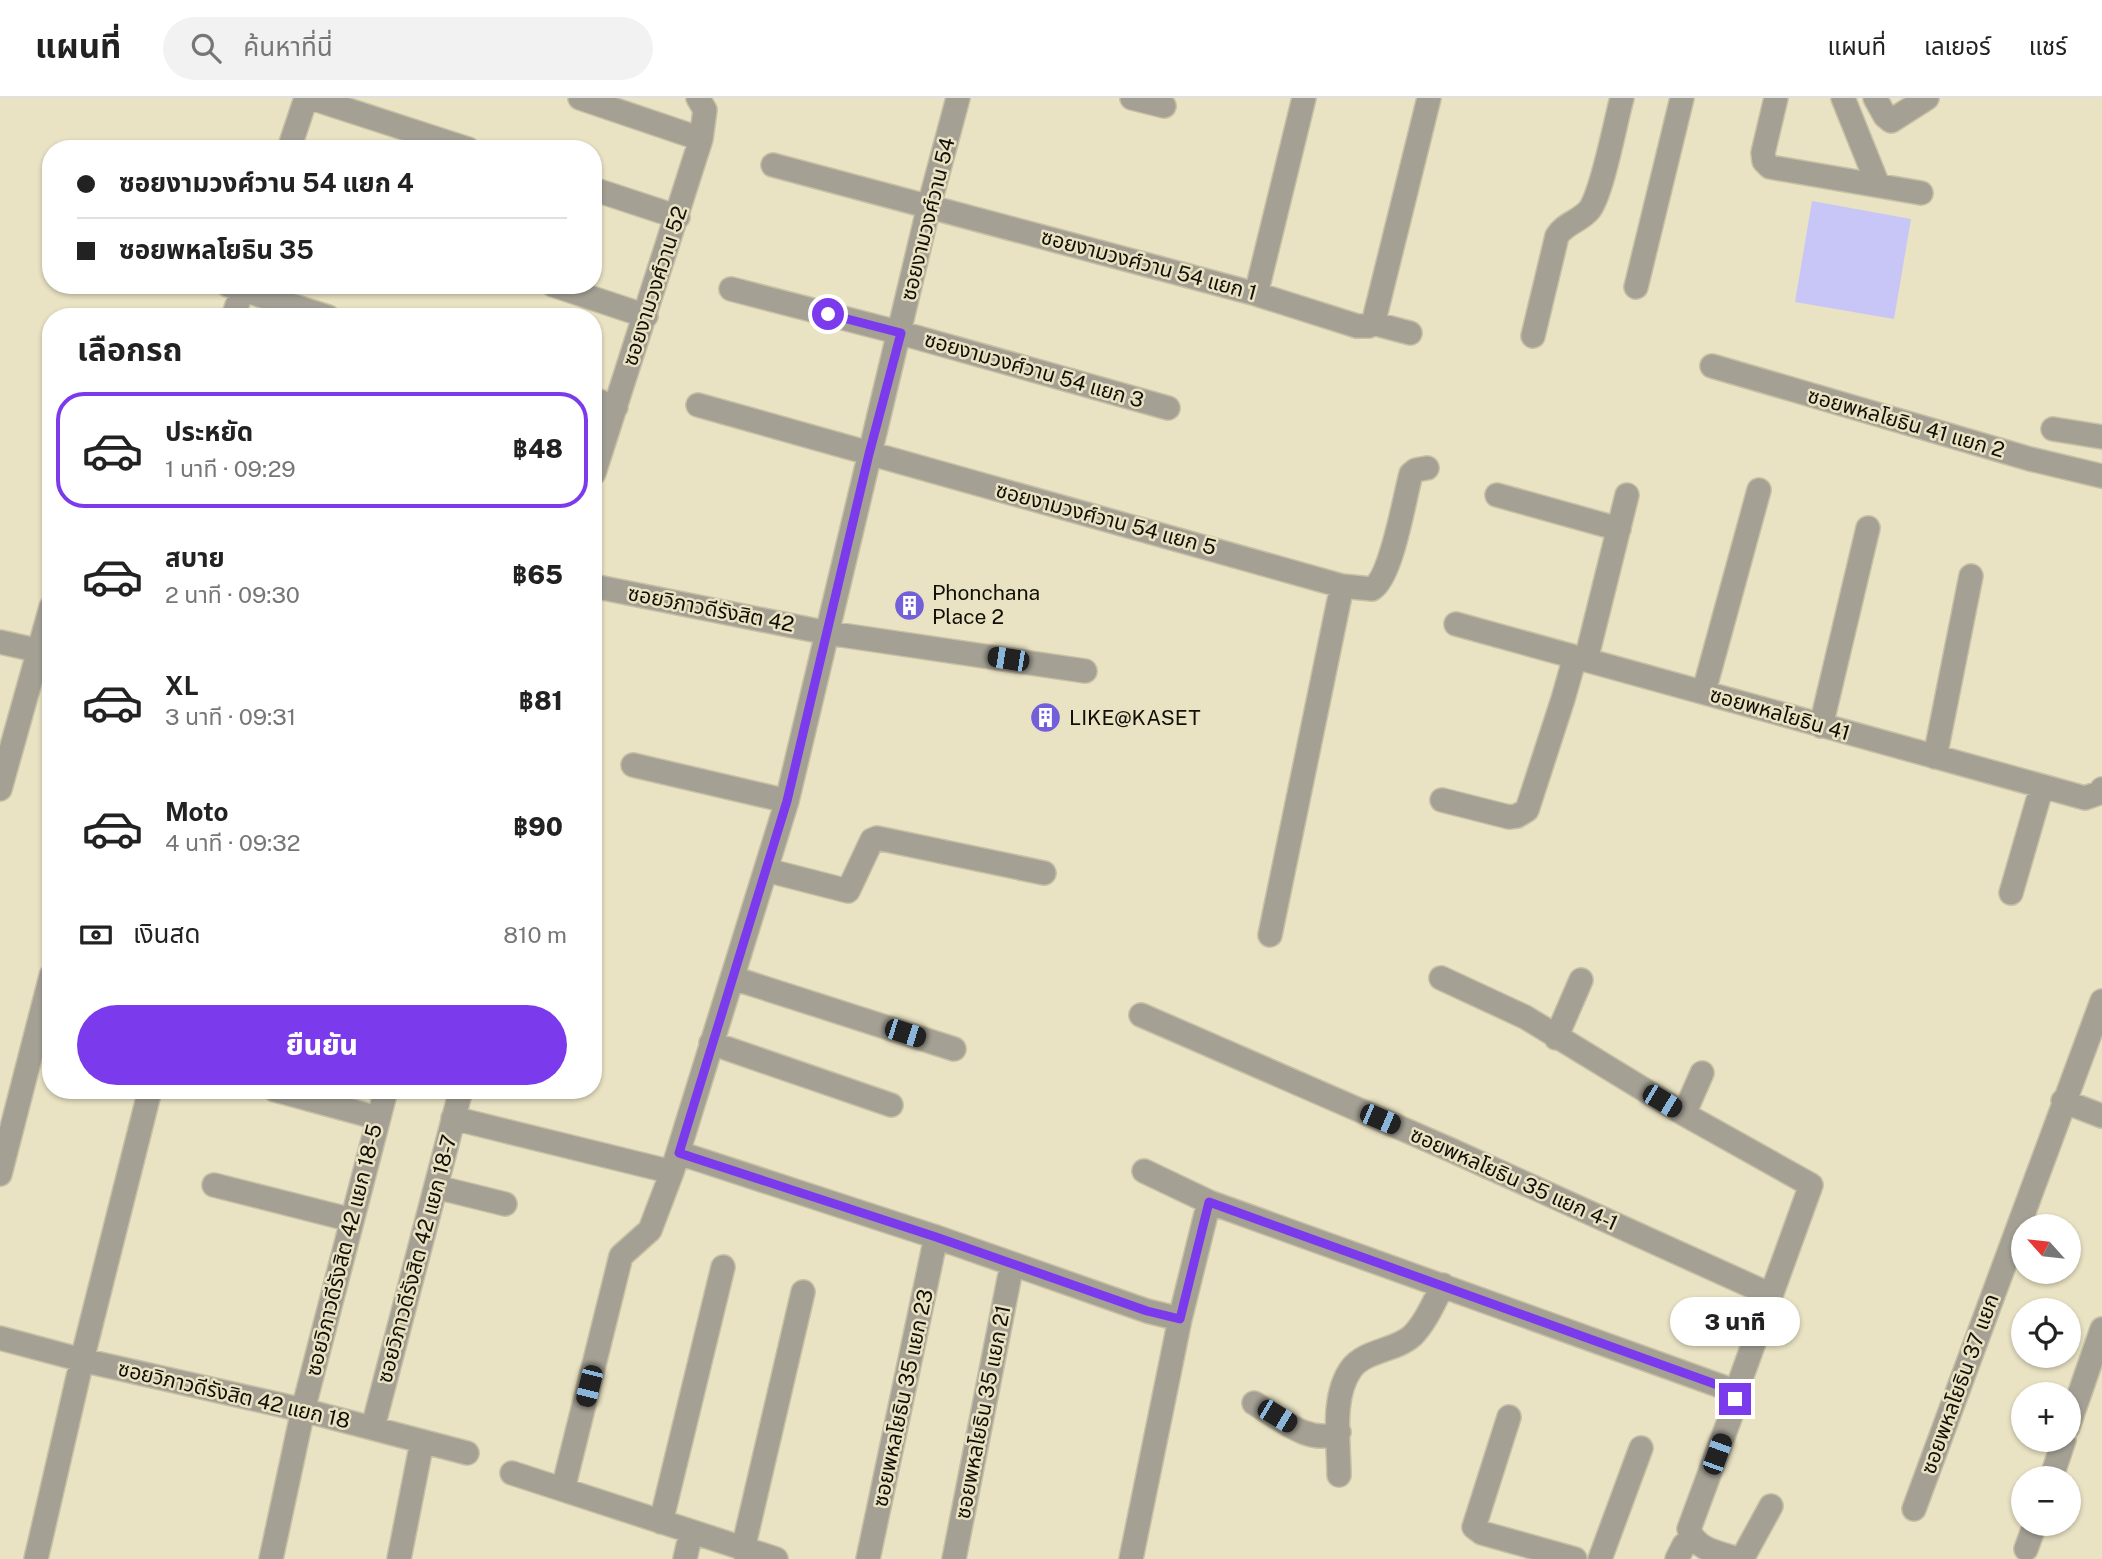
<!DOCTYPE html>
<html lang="th">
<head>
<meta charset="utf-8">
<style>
  :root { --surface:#fff; --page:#f2f2f2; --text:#222; --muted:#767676; --line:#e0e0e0; --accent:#7c3aed }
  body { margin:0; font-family:"Public Sans","Noto Sans Thai",sans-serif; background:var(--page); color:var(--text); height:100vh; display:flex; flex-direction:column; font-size:26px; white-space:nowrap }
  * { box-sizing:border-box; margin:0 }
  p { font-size:23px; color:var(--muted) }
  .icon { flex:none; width:38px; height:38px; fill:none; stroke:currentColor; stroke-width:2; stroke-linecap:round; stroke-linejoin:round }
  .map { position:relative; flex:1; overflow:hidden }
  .sheet { position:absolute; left:42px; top:210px; width:560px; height:791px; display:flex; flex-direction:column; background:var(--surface); border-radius:28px; box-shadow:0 2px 5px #0004 }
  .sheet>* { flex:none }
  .guide { position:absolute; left:42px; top:42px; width:560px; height:154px; border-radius:28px; box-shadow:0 2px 5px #0004; display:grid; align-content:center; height:154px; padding:0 35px; background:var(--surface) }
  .needle { width:46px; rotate:297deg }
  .fabs { position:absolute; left:2011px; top:1116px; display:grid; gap:14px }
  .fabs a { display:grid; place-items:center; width:70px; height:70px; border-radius:50%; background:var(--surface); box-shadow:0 2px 5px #0004; font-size:35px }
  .end { position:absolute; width:32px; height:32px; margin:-16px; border:9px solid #7c3aed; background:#fff; box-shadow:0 0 0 4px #fff }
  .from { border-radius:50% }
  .bubble { position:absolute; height:49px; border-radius:24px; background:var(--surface); box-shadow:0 2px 5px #0004; font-size:23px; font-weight:800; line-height:49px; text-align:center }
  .car { position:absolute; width:21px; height:42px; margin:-21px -10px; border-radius:9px; box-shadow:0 0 5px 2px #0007; background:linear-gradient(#222 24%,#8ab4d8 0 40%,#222 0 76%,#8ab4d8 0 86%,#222 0) }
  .guide b { display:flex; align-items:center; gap:24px; height:66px; font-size:26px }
  .guide b+b { border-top:2px solid var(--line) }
  .guide i { width:18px; height:18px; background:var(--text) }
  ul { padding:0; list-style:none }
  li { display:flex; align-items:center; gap:21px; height:116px; margin:0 14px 10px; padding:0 21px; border:4px solid transparent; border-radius:28px }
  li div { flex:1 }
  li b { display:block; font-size:26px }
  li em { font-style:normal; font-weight:800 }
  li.active { border-color:var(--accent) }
  li>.icon { width:63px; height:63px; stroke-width:1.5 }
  h2 { padding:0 35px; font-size:32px; line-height:84px }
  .pay { display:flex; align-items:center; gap:18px; height:77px; padding:0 35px; font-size:26px }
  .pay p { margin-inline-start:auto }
  .button { display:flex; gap:14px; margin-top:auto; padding:14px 35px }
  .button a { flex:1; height:80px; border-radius:42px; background:var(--accent); color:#fff; font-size:28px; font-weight:800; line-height:80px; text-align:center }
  header { display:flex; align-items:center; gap:42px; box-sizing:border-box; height:98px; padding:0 35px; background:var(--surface); border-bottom:2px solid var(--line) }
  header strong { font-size:33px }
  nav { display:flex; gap:38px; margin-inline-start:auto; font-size:24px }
  .search { width:490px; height:63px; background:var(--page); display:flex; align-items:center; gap:18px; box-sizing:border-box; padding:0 24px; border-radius:38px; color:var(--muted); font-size:26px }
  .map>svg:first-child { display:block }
</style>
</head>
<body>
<header>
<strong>แผนที่</strong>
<div class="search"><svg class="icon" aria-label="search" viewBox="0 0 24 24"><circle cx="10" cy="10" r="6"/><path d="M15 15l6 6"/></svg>ค้นหาที่นี่</div>
<nav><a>แผนที่</a><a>เลเยอร์</a><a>แชร์</a></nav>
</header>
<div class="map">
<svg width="2102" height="1461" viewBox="0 0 2102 1461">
  <rect width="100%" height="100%" fill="#e9e2c3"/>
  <!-- garden -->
  <path fill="#c8c6f6" d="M1812,103L1911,121L1894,221L1795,204Z"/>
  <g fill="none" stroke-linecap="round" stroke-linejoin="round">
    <defs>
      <path id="minor" d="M311,0L468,51
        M580,0L701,41
        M1132,0L1164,8
        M1776,0L1763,55L1764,63L1770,69L1921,95
        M1843,0L1878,87
        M1875,0L1885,18L1891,23L1927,0
        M289,51L306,0
        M773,67L1256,196L1357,228H1369L1374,222L1429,0
        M593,91L678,119
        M228,187L328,219
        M553,187L646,218
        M1636,189L1682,0
        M731,191L901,235L1168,310
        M1256,196L1304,0
        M233,219L244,187
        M1372,225L1410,235
        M1533,238L1557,138C1565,125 1581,123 1590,111C1603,92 1615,25 1622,0
        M1712,268L2030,361L2102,378
        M593,301L616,309
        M698,307L1342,488L1372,491C1392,479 1404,401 1411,376L1416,372L1427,370
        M2053,331L2102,339
        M594,375L701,41L705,12L698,0
        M1497,397L1619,431
        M593,488L828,535L1085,573
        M1456,526L2085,700L2099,695L2102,691
        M0,544L40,553
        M1586,562L1627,397
        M1704,593L1759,392
        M1821,628L1868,430
        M1935,659L1971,478
        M633,667L787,703
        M0,691L51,509
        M1442,702L1509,719L1517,718L1527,712L1563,601L1575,559
        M766,772L848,793L872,742L877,740L1044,775
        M2011,795L2042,688
        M1270,837L1342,488
        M733,880L954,951
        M1441,880L1525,919L1684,1016L1811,1087L1739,1286L1731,1294
        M1141,917L1451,1052L1771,1197
        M1556,940L1581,882
        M711,945L891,1007
        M275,992L378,1020
        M2063,1003L2102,1018
        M1684,1016L1702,975
        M453,1020L672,1074
        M679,1055L936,1139L1147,1213L1180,1221L1209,1104L1726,1290L1734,1296L1733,1312L1689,1431C1695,1452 1720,1455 1738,1461
        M1144,1073L1209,1104
        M0,1076L51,878
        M214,1087L352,1122
        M436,1089L505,1106
        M0,1240L82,1262L303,1312L467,1355
        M1254,1305C1278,1319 1310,1349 1339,1334
        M1509,1319L1474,1429L1482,1435L1575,1461
        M373,1329L461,992
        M2068,1329L2102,1231
        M512,1375L776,1461
        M1339,1377C1339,1345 1331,1299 1351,1271C1365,1252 1395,1253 1412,1238C1426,1224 1434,1204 1443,1187
        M2051,1381L2064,1342
        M563,1391L621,1158L650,1132L672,1074L787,703L929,108L958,0
        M1914,1411L2102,903
        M661,1424L723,1169
        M2026,1451L2035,1426
        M36,1461L82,1262L150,992
        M271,1461L303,1312L386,992
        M399,1461L422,1344
        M685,1461L691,1434
        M748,1461L743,1451L803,1194
        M868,1461L936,1139
        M954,1461L1012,1166
        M1131,1461L1180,1221
        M1600,1461L1641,1350
        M1677,1461L1684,1447L1693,1440
        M1742,1461L1771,1408"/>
    </defs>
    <!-- minor casing -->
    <use href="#minor" stroke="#c7c0a5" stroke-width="26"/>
    <!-- minor -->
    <use href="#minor" stroke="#a4a094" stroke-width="23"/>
  </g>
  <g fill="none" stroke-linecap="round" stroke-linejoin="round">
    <!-- route -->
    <path stroke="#7c3aed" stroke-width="9" d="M828,216L901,235L869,356L787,703L679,1055L936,1139L1147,1213L1180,1221L1209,1104L1726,1290L1734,1296L1735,1301"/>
  </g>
  <!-- icons -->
  <defs>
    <symbol id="building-disc" viewBox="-11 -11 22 22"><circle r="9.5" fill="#735fda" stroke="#e9e2c3"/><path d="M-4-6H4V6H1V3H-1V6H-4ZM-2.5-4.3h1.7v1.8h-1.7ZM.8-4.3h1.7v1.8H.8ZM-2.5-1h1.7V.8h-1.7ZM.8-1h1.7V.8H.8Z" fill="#fff"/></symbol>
  </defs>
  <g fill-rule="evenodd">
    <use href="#building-disc" x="892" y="490" width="35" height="35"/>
    <use href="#building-disc" x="1028" y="602" width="35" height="35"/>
  </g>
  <g text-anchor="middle" stroke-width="5" stroke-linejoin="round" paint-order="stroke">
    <!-- street labels -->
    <g font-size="21" fill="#121006" stroke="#e9e2c3">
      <text transform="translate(928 121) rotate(-76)" y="7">ซอยงามวงศ์วาน 54</text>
      <text transform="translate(1149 167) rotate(15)" y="7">ซอยงามวงศ์วาน 54 แยก 1</text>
      <text transform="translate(655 188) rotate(-72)" y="7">ซอยงามวงศ์วาน 52</text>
      <text transform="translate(1034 272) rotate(16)" y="7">ซอยงามวงศ์วาน 54 แยก 3</text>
      <text transform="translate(1906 325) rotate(16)" y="7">ซอยพหลโยธิน 41 แยก 2</text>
      <text transform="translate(1106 421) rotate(15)" y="7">ซอยงามวงศ์วาน 54 แยก 5</text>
      <text transform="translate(711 511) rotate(11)" y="7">ซอยวิภาวดีรังสิต 42</text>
      <text transform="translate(1780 616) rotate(16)" y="7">ซอยพหลโยธิน 41</text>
      <text transform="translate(1514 1081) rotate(24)" y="7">ซอยพหลโยธิน 35 แยก 4-1</text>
      <text transform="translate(344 1152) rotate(-76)" y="7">ซอยวิภาวดีรังสิต 42 แยก 18-5</text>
      <text transform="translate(417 1161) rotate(-75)" y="7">ซอยวิภาวดีรังสิต 42 แยก 18-7</text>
      <text transform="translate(1960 1286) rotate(-70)" y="7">ซอยพหลโยธิน 37 แยก</text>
      <text transform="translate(234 1297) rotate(13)" y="7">ซอยวิภาวดีรังสิต 42 แยก 18</text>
      <text transform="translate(903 1300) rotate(-78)" y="7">ซอยพหลโยธิน 35 แยก 23</text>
      <text transform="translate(983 1314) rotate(-79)" y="7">ซอยพหลโยธิน 35 แยก 21</text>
    </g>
    <!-- poi labels -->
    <g font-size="21" fill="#121006" stroke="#e9e2c3" text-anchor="start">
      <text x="932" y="502">Phonchana<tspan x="932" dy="24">Place 2</tspan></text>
      <text x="1069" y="627">LIKE@KASET</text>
    </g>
  </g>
</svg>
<div class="fabs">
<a><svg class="needle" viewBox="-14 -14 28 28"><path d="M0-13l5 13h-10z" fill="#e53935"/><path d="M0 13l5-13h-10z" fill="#767676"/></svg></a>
<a><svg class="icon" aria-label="locate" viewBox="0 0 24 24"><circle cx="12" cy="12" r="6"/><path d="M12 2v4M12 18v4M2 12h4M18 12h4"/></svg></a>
<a>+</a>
<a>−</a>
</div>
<i class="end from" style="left:828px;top:216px"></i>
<i class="end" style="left:1735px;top:1301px"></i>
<div class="bubble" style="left:1670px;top:1199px;width:130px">3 นาที</div>
<i class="car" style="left:1008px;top:561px;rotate:279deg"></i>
<i class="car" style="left:905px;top:935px;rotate:108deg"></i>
<i class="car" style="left:1662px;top:1003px;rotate:121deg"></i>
<i class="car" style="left:1380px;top:1021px;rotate:113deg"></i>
<i class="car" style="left:589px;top:1288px;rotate:194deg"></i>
<i class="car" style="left:1277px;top:1318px;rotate:121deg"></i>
<i class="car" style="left:1717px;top:1356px;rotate:20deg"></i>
<div class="guide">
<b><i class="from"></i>ซอยงามวงศ์วาน 54 แยก 4</b>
<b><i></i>ซอยพหลโยธิน 35</b>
</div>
<section class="sheet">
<h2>เลือกรถ</h2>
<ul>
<li class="active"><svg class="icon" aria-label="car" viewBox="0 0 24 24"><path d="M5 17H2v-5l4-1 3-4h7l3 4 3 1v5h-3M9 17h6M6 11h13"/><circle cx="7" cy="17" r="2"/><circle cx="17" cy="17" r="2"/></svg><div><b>ประหยัด</b><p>1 นาที · 09:29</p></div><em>฿48</em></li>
<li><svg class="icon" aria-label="car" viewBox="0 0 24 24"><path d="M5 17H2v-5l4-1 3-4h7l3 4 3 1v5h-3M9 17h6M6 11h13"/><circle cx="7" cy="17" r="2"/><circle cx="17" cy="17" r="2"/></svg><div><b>สบาย</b><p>2 นาที · 09:30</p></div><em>฿65</em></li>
<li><svg class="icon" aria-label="car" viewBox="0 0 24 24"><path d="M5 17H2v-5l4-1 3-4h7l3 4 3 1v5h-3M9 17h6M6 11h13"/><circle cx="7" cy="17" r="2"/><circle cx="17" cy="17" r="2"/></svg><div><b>XL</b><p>3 นาที · 09:31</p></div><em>฿81</em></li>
<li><svg class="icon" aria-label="car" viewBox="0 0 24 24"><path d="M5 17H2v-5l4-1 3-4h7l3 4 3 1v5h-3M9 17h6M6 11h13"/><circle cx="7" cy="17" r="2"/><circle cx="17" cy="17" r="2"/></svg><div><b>Moto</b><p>4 นาที · 09:32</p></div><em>฿90</em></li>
</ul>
<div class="pay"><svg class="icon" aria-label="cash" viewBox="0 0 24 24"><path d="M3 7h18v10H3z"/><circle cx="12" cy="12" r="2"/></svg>เงินสด<p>810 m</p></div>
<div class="button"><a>ยืนยัน</a></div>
</section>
</div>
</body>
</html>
